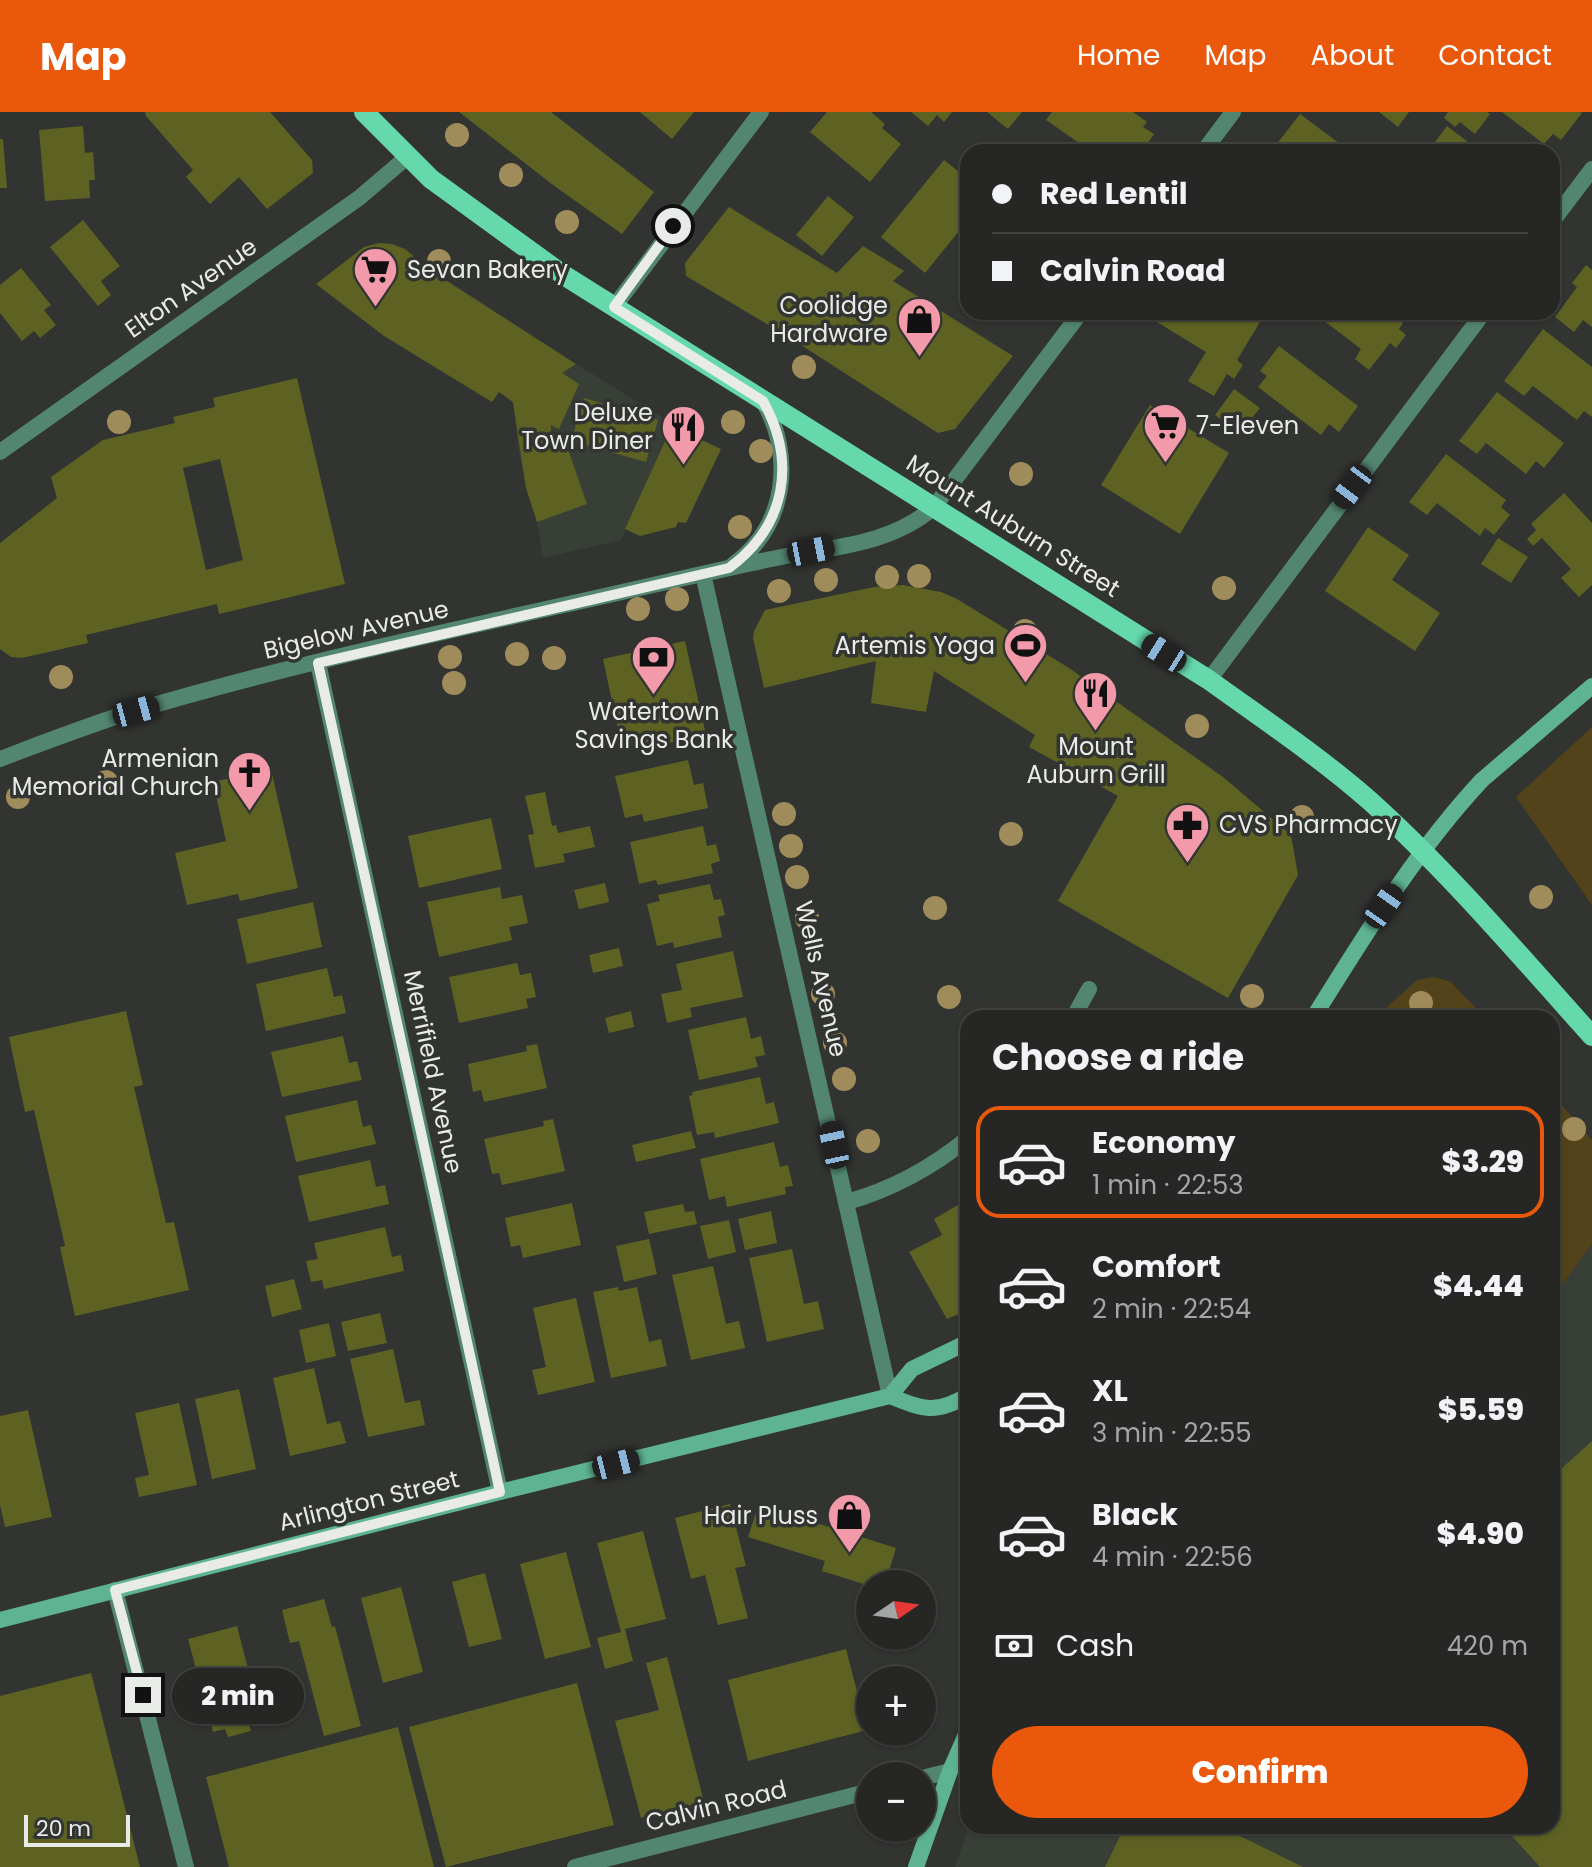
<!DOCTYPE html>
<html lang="en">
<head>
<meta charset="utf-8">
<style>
  :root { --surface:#262725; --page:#2e2f2d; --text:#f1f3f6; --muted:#a4a5a7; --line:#424442; --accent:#ea580c }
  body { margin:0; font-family:Poppins,sans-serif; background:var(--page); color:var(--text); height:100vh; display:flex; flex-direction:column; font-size:30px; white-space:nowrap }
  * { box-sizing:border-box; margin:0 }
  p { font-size:26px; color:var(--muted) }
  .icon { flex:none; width:44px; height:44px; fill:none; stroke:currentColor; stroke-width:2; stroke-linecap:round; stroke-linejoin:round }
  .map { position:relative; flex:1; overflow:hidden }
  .details { position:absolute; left:960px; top:898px; width:600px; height:824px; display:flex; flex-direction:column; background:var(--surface); border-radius:24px; box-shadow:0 2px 6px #0004,0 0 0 2px var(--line) }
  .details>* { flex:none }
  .banner { position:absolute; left:960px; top:32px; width:600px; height:176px; border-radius:24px; box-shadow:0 2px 6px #0004,0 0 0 2px var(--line); display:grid; align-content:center; height:176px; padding:0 32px; background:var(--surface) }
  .needle { width:52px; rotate:77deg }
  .controls { position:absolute; left:856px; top:1458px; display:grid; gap:16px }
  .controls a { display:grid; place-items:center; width:80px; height:80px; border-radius:50%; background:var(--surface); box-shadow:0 2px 6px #0004,0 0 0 2px var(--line); font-size:40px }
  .scale { position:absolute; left:24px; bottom:20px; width:106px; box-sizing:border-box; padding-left:8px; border:4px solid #e9ebe9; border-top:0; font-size:22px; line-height:28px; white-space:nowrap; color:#e9ebe9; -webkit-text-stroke:6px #323431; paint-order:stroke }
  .end { position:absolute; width:36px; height:36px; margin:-18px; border:10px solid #e9ebe9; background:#111; box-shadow:0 0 0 4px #111 }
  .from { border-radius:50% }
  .bubble { position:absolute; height:56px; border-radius:28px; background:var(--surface); box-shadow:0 2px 6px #0004,0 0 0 2px var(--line); font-size:26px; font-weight:800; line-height:56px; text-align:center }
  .car { position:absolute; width:24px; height:48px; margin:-24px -12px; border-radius:10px; box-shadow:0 0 6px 2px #0007; background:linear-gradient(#222 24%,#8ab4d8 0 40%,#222 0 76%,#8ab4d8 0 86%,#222 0) }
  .banner b { display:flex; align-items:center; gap:28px; height:76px; font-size:30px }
  .banner b+b { border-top:2px solid var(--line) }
  .banner i { width:20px; height:20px; background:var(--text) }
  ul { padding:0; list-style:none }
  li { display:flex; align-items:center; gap:24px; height:112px; margin:0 16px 12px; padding:0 16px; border:4px solid transparent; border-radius:24px }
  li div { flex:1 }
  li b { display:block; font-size:30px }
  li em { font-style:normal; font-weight:800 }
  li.on { border-color:var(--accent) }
  li>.icon { width:72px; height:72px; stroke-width:1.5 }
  h2 { padding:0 32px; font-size:36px; line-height:96px }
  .pay { display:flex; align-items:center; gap:20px; height:88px; padding:0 32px; font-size:30px }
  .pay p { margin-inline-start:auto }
  .primary-button { display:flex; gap:16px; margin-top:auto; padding:16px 32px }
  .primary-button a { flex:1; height:92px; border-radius:48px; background:var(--accent); color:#fff; font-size:32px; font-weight:800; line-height:92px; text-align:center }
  header { display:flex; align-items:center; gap:48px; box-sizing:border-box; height:112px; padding:0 40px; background:var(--accent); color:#fff }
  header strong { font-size:38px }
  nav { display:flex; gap:44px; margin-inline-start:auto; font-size:28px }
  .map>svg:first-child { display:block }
</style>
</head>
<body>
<header>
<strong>Map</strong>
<nav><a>Home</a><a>Map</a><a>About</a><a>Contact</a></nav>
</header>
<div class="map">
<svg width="1592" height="1755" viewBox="0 0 1592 1755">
  <rect width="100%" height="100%" fill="#323431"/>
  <!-- built -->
  <path fill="#383f37" d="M576,252L672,311V314L621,428L543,446L537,410L526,376L518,335L513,290Z
    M1592,1132V1755H955L969,1714H1552V1186Z"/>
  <!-- green -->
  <path fill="#53431a" d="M1592,615V793L1516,685Z
    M1435,865L1451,870L1485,906H1375L1417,868Z
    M1552,982L1592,1028V1132L1552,1186Z"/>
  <!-- building -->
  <path fill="#5d6223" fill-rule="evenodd" d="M145,0H270L312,48L313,61L267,97L239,65L210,92L186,65L193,58L146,4Z
    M459,0H551L654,80L622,122L553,73Z
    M640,0H694L672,27Z
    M827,0H871L885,12L882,16L901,32L870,70L810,20Z
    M911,0H952L944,10L937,3L928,14Z
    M987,0H1022L1008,17Z
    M1052,0H1133L1147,10L1143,15L1154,22L1143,38L1132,31L1125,40H1092L1046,8Z
    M1379,0H1409L1398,15Z
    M1448,0H1487L1490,2L1475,22L1460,10L1455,15L1444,6Z
    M1502,0H1580L1582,1L1561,28L1553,22L1544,32Z
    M1300,2L1351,40H1276L1273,37Z
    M83,14L85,41L93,40L95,68H89L90,86L45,89L39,18Z
    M1447,14L1481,40H1432L1429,38Z
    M0,27H3L7,76H0Z
    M944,48L968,67V108L925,161L881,125Z
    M828,84L854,105L822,144L796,123Z
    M729,95L837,161L863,134L904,159L893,169L1013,244L955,317L938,321L787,224L686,164L685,151Z
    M83,108L120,154L101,169L111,183L98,194L50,135Z
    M379,131L392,132L405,137L430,158L576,252L562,261L579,272L559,317L551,313V324L562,320L587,392L537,410L526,376L513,290L499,280L492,290L384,224L316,172L364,135Z
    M1586,153L1592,158V215L1583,208L1574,220L1555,205L1577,175L1572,171Z
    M21,156L51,193L44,198L56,213L40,226L34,219L22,229L0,201V173Z
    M1156,200H1247L1260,210L1237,248L1243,253L1234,267L1227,262L1214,284L1188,269L1206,240L1152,207Z
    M1316,200H1388L1403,211L1399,217L1406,223L1396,236L1390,231L1369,258L1355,247L1361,237L1315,202Z
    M1543,217L1592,255V305L1584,299L1577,308L1533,274L1524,284L1504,269Z
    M1279,234L1358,294L1339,320L1329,312L1321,323L1258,275L1267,264L1260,259Z
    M297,266L345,472L219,502L217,492L86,523L88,531L22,546L11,545L0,537V431L57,386L51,365L103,328L175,311L173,305L215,295L213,286ZM220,347L243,448L206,458L183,356Z
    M1234,277L1260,296L1240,321L1215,303Z
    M1497,280L1564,331L1544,356L1536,349L1526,362L1486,331L1477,342L1459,329Z
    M584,286L658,308L646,350L571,329Z
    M1150,293L1229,341L1180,422L1101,373Z
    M672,314L721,337L686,411L678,410L676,415L640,424L625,417Z
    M1446,342L1506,388L1501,395L1510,403L1494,423L1485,416L1480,424L1437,391L1427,403L1409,390Z
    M1564,381L1592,411V473L1579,485L1561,466L1571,457L1542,426L1533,434L1527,427L1536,418L1531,412Z
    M1368,415L1409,443L1392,468L1440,501L1415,539L1325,479Z
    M1498,426L1528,445L1511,471L1481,452Z
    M903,473L941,480L957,487L1069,556L1223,665L1291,723L1298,763L1228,886L1058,789L1118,684L1029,635L1035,623L934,559L926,600L871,591L876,549L764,576L753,526L754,519L765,498L874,475Z
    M685,529L706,623L655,634L654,629L622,636L603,547Z
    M688,648L694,673L703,671L708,696L644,710L642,702L625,706L615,664Z
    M271,657L298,776L240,789L238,782L187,793L175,741L226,729L213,670Z
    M545,680L552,714L556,713L558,721L590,714L595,735L563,742L565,750L535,756L528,723L534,722L525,684Z
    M491,706L502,757L419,776L408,724Z
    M703,714L707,734L716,732L720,749L711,752L713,761L658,773L656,768L639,772L630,730Z
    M605,771L609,790L579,797L574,778Z
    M710,772L714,788L721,787L725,803L718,805L722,825L674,836L673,830L657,834L647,792L660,789L658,783Z
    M500,775L502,787L522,783L528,811L509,815L512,828L439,845L427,790Z
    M313,790L322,835L247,852L237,807Z
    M619,836L623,854L593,861L589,843Z
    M733,839L743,885L690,896L692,905L667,911L661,882L682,878L676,852Z
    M517,851L520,863L531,861L536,885L526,887L528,896L459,911L449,865Z
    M327,856L334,885L342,883L346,901L266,919L256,872Z
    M126,899L143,973L134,975L166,1111L174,1110L189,1178L75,1204L60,1135L65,1134L34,998L25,1000L9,925Z
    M631,899L634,915L609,921L605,906Z
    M746,905L751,927L761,924L765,943L755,945L758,955L699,968L688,918Z
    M343,924L349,951L357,949L362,968L282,985L271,940Z
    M537,932L547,976L484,990L481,978L473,980L468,952L527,939L526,934Z
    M760,965L766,992L774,990L779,1011L715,1026L714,1020L697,1023L689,984L693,983L692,980Z
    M357,988L363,1015L371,1013L376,1032L296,1050L285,1004Z
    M553,1007L565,1059L502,1073L499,1061L492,1062L484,1027L544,1014L543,1009Z
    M691,1019L696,1036L636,1050L632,1033Z
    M774,1030L780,1055L788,1053L793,1074L785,1075L786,1082L727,1095L725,1084L709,1088L700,1047Z
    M370,1048L376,1075L385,1073L389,1092L309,1110L298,1064Z
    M968,1065V1198L947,1207L909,1140L942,1123L934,1107L968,1087L960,1073Z
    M572,1091L581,1133L523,1146L520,1133L511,1135L505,1106Z
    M683,1092L685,1100L694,1099L697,1112L649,1122L644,1100Z
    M771,1099L777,1131L745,1138L738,1107Z
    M729,1108L736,1140L708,1147L700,1114Z
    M385,1115L392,1145L401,1143L404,1159L324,1177L322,1168L311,1170L306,1149L318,1147L314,1131Z
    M649,1127L657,1162L624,1170L616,1134Z
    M792,1137L804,1192L818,1189L824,1217L767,1230L749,1146Z
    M713,1154L726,1212L739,1209L745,1236L691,1248L672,1163Z
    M294,1167L302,1197L272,1205L265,1174Z
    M618,1175L619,1179L637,1175L649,1230L661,1227L667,1254L611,1266L593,1180Z
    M576,1186L595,1270L538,1283L532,1258L546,1255L533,1196Z
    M380,1201L387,1231L348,1239L341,1210Z
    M329,1211L336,1244L306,1251L299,1218Z
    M393,1237L405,1291L420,1288L425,1313L368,1325L350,1247Z
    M314,1256L327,1312L340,1309L346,1331L290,1344L273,1266Z
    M239,1277L256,1357L212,1367L195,1287Z
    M179,1291L197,1373L139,1385L135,1366L149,1363L135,1301Z
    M28,1298L52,1405L5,1415L0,1393V1304Z
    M1592,1329V1755H1540L1503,1714H1552V1365Z
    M730,1392L746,1454L735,1456L748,1506L718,1513L705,1463L691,1467L675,1406Z
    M757,1398L787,1407L788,1402L896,1436L885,1472H870V1474L822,1459L825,1449L748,1425Z
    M643,1419L666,1507L625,1517L633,1549L605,1557L597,1526L621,1520L597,1431Z
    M566,1440L591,1535L545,1547L520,1452Z
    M485,1461L502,1527L469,1535L452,1470Z
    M401,1475L423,1560L383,1571L361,1486Z
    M324,1487L332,1515L335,1514L361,1614L324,1624L299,1529L290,1531L282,1498Z
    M237,1514L261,1607L248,1610L251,1619L228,1625L225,1617L213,1620L188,1527Z
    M846,1537L867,1618L748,1649L728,1568Z
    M667,1545L704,1690L641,1706L615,1609L659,1598L646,1551Z
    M91,1561L140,1755H0V1584Z
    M577,1571L614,1713L446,1755L409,1615Z
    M398,1615L434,1755H229L206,1665Z
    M1125,1714H1220L1303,1755H1105Z"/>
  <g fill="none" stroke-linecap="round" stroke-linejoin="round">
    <!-- lane -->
    <path stroke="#528671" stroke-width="16" d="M1073,906L1089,877
      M847,1090C890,1078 933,1055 968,1026"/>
    <!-- street -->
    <path stroke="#528671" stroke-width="16" d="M1203,40L1233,0
      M1552,110L1592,57
      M614,195L761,0
      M0,340L359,86L407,45
      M734,452C787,413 794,344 763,289
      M703,462L890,1284
      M318,551L500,1380
      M1209,568L1484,200
      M0,647C45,630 91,612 137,598C309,547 487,511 662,471C702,462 741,453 781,445C834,435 892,432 934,395L1081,200
      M115,1478L186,1755
      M922,1666L950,1659
      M575,1755L870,1679"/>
    <!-- secondary -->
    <path stroke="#5eb492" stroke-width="16" d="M1313,906C1365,823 1415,740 1482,668L1592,574
      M890,1284C922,1297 936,1303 968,1283
      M0,1508L500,1380L890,1284L912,1257L968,1230
      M916,1755L950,1659L968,1618"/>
    <!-- primary -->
    <path stroke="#65d8ac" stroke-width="20" d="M364,0L431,67L562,162L1209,568C1263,607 1320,645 1370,689C1450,761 1520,844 1592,924"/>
  </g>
  <!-- trees -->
  <g fill="#9f8c5a">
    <circle cx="457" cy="23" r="12"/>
    <circle cx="511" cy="63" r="12"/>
    <circle cx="567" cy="110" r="12"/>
    <circle cx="439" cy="149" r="12"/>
    <circle cx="804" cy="255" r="12"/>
    <circle cx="119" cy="310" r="12"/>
    <circle cx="733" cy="310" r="12"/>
    <circle cx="761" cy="339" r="12"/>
    <circle cx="1021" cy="362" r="12"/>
    <circle cx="740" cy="415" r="12"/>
    <circle cx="919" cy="464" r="12"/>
    <circle cx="887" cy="465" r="12"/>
    <circle cx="826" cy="468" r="12"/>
    <circle cx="1224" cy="476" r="12"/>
    <circle cx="779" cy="479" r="12"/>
    <circle cx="677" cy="487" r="12"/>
    <circle cx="638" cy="497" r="12"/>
    <circle cx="1025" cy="519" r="12"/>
    <circle cx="517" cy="542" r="12"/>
    <circle cx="450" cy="545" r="12"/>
    <circle cx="554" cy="546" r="12"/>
    <circle cx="61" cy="565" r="12"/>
    <circle cx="454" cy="571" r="12"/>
    <circle cx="1197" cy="614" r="12"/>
    <circle cx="106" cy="670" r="12"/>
    <circle cx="18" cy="685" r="12"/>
    <circle cx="784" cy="702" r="12"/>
    <circle cx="1302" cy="705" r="12"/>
    <circle cx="1011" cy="722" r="12"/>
    <circle cx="791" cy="734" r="12"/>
    <circle cx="797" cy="765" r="12"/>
    <circle cx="1541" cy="785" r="12"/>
    <circle cx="935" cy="796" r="12"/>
    <circle cx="807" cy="806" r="12"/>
    <circle cx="823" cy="882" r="12"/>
    <circle cx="1252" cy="884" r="12"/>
    <circle cx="949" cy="885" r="12"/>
    <circle cx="1421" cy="891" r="12"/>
    <circle cx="835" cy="931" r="12"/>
    <circle cx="844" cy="967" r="12"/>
    <circle cx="1574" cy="1017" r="12"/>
    <circle cx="868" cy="1029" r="12"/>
  </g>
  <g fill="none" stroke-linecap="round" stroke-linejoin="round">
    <!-- route -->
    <path stroke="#e9ebe9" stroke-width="10" d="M143,1583L115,1478L500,1380L318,551L729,456C786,414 797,350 763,289L614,195L673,114"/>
  </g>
  <!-- icons -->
  <defs>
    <symbol id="supermarket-pin" viewBox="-11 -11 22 30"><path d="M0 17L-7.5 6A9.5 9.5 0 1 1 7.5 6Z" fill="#f39aaa" stroke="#323431"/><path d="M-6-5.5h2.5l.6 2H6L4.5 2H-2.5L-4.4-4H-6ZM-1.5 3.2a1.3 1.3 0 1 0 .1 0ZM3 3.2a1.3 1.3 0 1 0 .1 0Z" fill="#111"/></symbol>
    <symbol id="shop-pin" viewBox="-11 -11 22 30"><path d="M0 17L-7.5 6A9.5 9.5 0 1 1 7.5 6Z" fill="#f39aaa" stroke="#323431"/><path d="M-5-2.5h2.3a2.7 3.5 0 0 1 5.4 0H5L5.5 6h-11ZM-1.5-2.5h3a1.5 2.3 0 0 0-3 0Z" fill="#111"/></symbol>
    <symbol id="restaurant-pin" viewBox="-11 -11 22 30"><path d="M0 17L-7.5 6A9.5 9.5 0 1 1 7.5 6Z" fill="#f39aaa" stroke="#323431"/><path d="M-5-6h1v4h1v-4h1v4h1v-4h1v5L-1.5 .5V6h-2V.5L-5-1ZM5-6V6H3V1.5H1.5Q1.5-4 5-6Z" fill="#111"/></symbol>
    <symbol id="stadium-pin" viewBox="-11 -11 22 30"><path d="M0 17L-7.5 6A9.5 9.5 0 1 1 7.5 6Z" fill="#f39aaa" stroke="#323431"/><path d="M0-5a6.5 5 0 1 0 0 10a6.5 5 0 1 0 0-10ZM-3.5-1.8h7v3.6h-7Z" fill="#111"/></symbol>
    <symbol id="bank-pin" viewBox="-11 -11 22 30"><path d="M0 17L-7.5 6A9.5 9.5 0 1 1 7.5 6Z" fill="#f39aaa" stroke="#323431"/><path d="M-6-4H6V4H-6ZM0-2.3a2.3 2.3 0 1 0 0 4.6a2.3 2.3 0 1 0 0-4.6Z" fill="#111"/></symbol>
    <symbol id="church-pin" viewBox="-11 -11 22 30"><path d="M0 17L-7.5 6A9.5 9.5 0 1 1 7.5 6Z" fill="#f39aaa" stroke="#323431"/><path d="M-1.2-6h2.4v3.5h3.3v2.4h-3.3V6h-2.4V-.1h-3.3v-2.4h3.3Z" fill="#111"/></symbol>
    <symbol id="pharmacy-pin" viewBox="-11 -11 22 30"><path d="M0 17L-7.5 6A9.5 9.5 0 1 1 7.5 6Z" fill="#f39aaa" stroke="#323431"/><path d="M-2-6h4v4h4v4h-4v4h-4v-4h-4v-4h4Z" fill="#111"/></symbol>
  </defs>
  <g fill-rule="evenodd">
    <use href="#supermarket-pin" x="350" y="132" width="51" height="69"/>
    <use href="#shop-pin" x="894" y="182" width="51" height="69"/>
    <use href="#supermarket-pin" x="1140" y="288" width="51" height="69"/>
    <use href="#restaurant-pin" x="658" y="290" width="51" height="69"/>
    <use href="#stadium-pin" x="1000" y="508" width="51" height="69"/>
    <use href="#bank-pin" x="628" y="520" width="51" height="69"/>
    <use href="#restaurant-pin" x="1070" y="556" width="51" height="69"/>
    <use href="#church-pin" x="224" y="636" width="51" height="69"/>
    <use href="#pharmacy-pin" x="1162" y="688" width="51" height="69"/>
    <use href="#shop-pin" x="824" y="1378" width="51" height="69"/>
  </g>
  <g text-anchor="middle" stroke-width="7" stroke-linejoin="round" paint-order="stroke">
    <!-- poi labels -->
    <g font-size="24" fill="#e9ebe9" stroke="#323431" text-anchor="end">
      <text x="407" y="166" text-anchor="start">Sevan Bakery</text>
      <text x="888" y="202">Coolidge<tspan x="888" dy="28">Hardware</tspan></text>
      <text x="653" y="309">Deluxe<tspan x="653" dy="28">Town Diner</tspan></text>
      <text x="1196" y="322" text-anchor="start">7-Eleven</text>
      <text x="995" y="542">Artemis Yoga</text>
      <text x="654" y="608" text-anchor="middle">Watertown<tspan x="654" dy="28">Savings Bank</tspan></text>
      <text x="1096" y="643" text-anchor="middle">Mount<tspan x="1096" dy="28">Auburn Grill</tspan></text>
      <text x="219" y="655">Armenian<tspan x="219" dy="28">Memorial Church</tspan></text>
      <text x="1219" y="721" text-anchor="start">CVS Pharmacy</text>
      <text x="818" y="1412">Hair Pluss</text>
    </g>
    <!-- street labels -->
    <g font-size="24" fill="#e9ebe9" stroke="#323431">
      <text transform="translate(191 176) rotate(-35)" y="8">Elton Avenue</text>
      <text transform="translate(1013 414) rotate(32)" y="8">Mount Auburn Street</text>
      <text transform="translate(356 518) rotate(-13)" y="8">Bigelow Avenue</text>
      <text transform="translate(821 867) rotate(77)" y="8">Wells Avenue</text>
      <text transform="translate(433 960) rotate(78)" y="8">Merrifield Avenue</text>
      <text transform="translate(369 1389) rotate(-14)" y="8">Arlington Street</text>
      <text transform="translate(716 1694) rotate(-14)" y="8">Calvin Road</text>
    </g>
  </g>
</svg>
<div class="controls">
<a><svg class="needle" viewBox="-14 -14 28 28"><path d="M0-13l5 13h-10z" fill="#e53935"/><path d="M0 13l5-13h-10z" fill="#a4a5a7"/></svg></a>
<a>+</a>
<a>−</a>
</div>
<div class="scale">20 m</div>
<i class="end from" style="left:673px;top:114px"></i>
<i class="end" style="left:143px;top:1583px"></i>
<div class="bubble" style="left:172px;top:1556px;width:132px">2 min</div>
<i class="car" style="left:1352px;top:375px;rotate:217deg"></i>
<i class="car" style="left:811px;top:439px;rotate:79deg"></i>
<i class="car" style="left:1164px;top:541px;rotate:302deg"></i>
<i class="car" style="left:136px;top:599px;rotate:75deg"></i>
<i class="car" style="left:1384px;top:794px;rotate:35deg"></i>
<i class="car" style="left:834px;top:1033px;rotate:348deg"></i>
<i class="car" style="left:616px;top:1352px;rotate:76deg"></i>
<div class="banner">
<b><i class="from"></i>Red Lentil</b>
<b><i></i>Calvin Road</b>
</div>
<section class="details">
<h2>Choose a ride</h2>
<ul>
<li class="on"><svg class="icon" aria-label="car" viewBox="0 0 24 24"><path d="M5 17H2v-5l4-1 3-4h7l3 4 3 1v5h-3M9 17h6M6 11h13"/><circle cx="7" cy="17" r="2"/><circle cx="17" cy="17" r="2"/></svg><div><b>Economy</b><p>1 min · 22:53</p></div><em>$3.29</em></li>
<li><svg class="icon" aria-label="car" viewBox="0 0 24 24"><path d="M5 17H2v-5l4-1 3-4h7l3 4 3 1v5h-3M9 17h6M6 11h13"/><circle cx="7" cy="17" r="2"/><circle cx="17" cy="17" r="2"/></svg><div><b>Comfort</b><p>2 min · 22:54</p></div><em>$4.44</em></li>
<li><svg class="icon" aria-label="car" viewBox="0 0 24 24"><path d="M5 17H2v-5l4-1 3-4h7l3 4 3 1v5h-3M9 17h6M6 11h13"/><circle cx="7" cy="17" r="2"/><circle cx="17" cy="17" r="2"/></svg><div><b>XL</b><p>3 min · 22:55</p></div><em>$5.59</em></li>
<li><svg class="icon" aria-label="car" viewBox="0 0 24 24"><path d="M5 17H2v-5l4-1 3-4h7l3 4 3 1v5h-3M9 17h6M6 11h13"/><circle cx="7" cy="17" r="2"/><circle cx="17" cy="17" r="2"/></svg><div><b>Black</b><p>4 min · 22:56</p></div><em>$4.90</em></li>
</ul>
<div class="pay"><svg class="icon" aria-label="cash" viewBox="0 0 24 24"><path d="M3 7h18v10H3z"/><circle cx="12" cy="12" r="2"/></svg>Cash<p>420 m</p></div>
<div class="primary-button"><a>Confirm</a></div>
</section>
</div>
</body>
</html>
